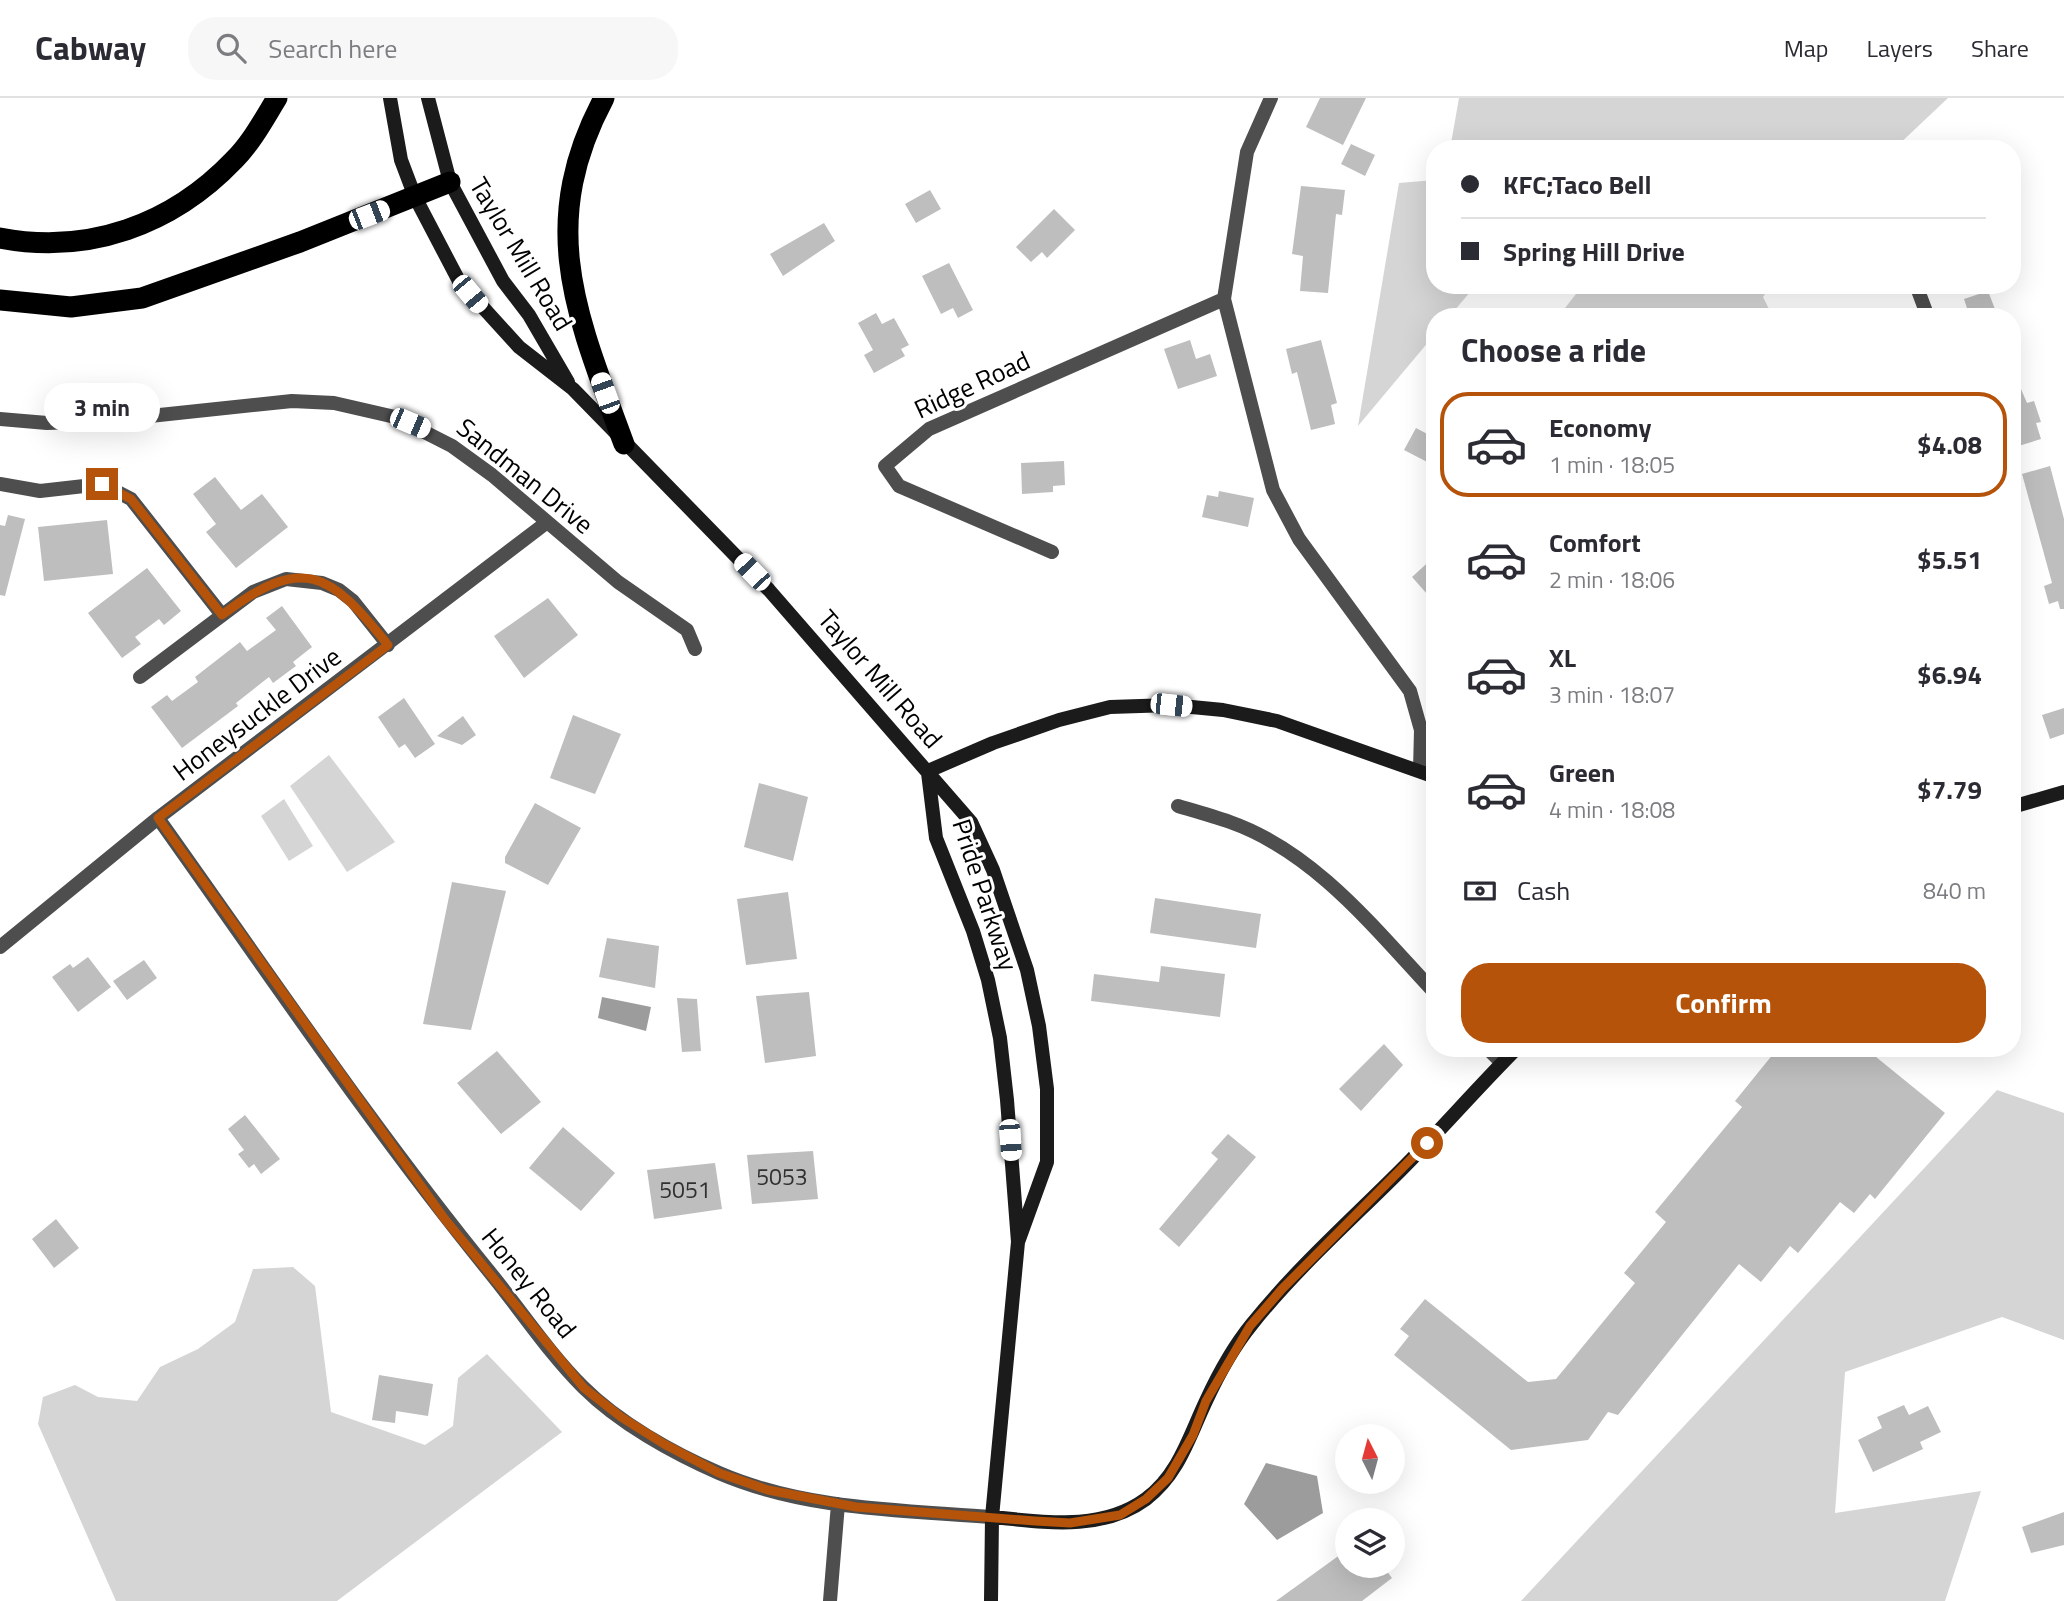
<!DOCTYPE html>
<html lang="en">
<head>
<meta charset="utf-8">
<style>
  :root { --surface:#fff; --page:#f7f7f7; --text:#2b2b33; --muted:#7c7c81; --line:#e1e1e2; --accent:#b45309 }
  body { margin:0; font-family:"Titillium Web",sans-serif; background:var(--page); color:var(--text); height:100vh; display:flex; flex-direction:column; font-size:26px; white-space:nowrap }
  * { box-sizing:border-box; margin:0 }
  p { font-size:23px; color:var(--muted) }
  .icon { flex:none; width:38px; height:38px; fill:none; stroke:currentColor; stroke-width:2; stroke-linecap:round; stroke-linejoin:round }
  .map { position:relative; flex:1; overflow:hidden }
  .panel { position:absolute; left:1426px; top:210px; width:595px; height:749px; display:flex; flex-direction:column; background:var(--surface); border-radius:28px; box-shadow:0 7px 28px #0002 }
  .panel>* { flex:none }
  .banner { position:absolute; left:1426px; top:42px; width:595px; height:154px; border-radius:28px; box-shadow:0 7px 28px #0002; display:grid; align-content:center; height:154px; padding:0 35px; background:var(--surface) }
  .needle { width:46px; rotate:354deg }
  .buttons { position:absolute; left:1335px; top:1326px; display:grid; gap:14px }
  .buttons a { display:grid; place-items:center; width:70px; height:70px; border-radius:50%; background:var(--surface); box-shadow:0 7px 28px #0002; font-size:35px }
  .end { position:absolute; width:32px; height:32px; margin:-16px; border:9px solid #b45309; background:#fff; box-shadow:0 0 0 4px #fff }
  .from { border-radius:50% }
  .bubble { position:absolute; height:49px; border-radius:24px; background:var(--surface); box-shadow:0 7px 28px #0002; font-size:23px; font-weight:700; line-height:49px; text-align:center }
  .car { position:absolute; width:21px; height:42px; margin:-21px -10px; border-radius:9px; box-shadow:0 0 5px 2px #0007; background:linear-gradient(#fff 24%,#345 0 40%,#fff 0 76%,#345 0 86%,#fff 0) }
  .banner b { display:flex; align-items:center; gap:24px; height:66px; font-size:26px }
  .banner b+b { border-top:2px solid var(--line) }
  .banner i { width:18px; height:18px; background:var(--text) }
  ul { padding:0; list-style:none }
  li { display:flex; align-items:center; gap:21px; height:105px; margin:0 14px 10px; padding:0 21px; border:4px solid transparent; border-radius:28px }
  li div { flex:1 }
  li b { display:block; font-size:26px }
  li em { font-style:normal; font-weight:700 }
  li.active { border-color:var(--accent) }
  li>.icon { width:63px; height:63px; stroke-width:1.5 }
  h2 { padding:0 35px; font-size:32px; line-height:84px }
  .pay { display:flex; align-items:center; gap:18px; height:77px; padding:0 35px; font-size:26px }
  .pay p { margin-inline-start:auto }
  .primary-button { display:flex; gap:14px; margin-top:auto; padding:14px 35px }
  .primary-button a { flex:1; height:80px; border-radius:28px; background:var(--accent); color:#fff; font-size:28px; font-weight:700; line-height:80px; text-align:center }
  header { display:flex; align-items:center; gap:42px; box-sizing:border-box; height:98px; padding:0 35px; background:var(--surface); border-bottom:2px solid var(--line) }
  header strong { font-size:33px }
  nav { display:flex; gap:38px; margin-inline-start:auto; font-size:24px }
  .search { width:490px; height:63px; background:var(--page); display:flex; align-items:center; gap:18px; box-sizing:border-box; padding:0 24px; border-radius:28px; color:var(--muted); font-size:26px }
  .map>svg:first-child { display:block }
</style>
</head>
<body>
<header>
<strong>Cabway</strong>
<div class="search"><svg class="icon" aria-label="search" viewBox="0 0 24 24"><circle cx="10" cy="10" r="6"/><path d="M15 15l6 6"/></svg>Search here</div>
<nav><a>Map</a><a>Layers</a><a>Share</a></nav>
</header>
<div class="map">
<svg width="2064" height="1503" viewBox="0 0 2064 1503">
  <rect width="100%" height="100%" fill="#fff"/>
  <!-- green -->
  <path fill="#d5d5d5" d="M1459,0H1948L1894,51H1450Z
    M1435,82V187H1476L1449,219H1435V236L1358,328L1399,85Z
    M1583,187H1771L1763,199L1773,219H1558Z
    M329,657L395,744L347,774L290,688Z
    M284,701L313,748L289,763L261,718Z
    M1997,992L2064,1015V1242L2002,1219L1845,1274L1835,1415L1981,1393L1945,1503H1521Z
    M293,1169L315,1188L331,1314L425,1347L453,1328L458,1280L487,1256L562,1334L337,1503H116L38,1326L43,1299L75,1287L98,1299L137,1303L160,1269L198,1251L235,1224L253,1171Z"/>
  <!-- water -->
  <path fill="#9c9c9c" d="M602,899L651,909L646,933L598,920Z
    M1266,1365L1317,1378L1323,1415L1277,1442L1244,1406Z"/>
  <!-- building -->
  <path fill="#bebebe" d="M1320,0H1366L1343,47L1306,29Z
    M1351,46L1375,57L1365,78L1341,66Z
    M1301,88L1345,92L1342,117L1336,116L1328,195L1300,193L1303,158L1292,156Z
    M930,92L941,111L916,125L905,106Z
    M1054,111L1075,132L1047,160L1042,154L1031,164L1016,149Z
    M824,125L835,143L783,178L770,156Z
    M949,165L973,212L958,220L953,210L941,216L922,178Z
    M1988,193L1998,219H1970L1964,201Z
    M876,215L882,226L894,220L909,247L901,251L905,258L874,275L864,257L873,252L858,225Z
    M1190,242L1196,261L1210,256L1217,278L1178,291L1164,251Z
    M1321,242L1337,305L1331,307L1335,326L1311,332L1297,274L1292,276L1286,251Z
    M2012,270L2027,305L2034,303L2041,324L2036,325L2041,341L2012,350Z
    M1416,330L1435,340V368L1404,352Z
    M1064,363L1065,387L1053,388V394L1022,396L1021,365Z
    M2050,368L2064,421V511H2060L2058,503L2049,506L2044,488L2052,485L2022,376Z
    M215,379L241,412L262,396L288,429L236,470L206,434L216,426L193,396Z
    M1219,393L1254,400L1248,429L1202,419L1207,397L1218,399Z
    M8,417L25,421L5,498L0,497V427L5,428Z
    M107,422L113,476L44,483L38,429Z
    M1435,458V505L1412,479Z
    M147,470L181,513L164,527L159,521L135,539L141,546L122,560L88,515Z
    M548,500L578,537L524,580L494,538Z
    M282,508L312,549L293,564L296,568L273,585L269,579L236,605L238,608L182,650L151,609L167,597L172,603L198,584L195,579L240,544L247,553L276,532L266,520Z
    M404,600L435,646L415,660L405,646L399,650L378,619Z
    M2064,610V636L2050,641L2042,617Z
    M573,617L621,636L595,696L550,680Z
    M463,618L476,637L462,647L437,638Z
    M759,685L808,699L793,763L744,749Z
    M535,705L581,730L548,787L505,765V759Z
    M452,784L506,793L471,932L423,926Z
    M788,794L797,861L746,867L737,801Z
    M1155,800L1261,816L1256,850L1150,835Z
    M607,840L659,848L655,890L599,879Z
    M88,859L111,889L78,914L52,879L70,866L73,870Z
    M144,862L157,880L127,902L113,883Z
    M1161,868L1225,876L1220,919L1091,903L1094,876L1159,884Z
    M809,894L816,958L765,965L756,898Z
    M677,900L697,901L701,953L682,954Z
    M1384,946L1403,967L1361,1013L1339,991Z
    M1778,950H1865L1945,1015L1875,1101L1870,1096L1854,1115L1840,1104L1798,1155L1790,1148L1761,1184L1739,1166L1618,1317L1608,1314L1588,1342L1511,1352L1394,1257L1409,1238L1400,1231L1425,1201L1528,1284L1556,1281L1635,1185L1624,1175L1666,1124L1655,1114L1742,1009L1735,1003Z
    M497,953L541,1004L501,1036L457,985Z
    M245,1017L280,1061L261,1076L254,1066L249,1070L238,1056L244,1052L228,1031Z
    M563,1029L615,1075L581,1113L529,1070Z
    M1228,1036L1256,1059L1179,1149L1159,1131L1218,1061L1211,1055Z
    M813,1053L818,1101L752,1106L747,1057Z
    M715,1065L722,1111L654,1121L647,1072Z
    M56,1121L79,1150L54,1170L32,1141Z
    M379,1277L433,1286L428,1318L396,1313L395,1325L372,1322Z
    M1904,1307L1909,1317L1928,1308L1941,1334L1920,1344L1923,1351L1873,1374L1858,1342L1882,1330L1877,1319Z
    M2064,1414V1447L2031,1455L2022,1429Z
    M1348,1451V1468H1383L1392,1480L1362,1503H1276Z"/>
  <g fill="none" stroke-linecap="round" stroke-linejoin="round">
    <!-- street -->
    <path stroke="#4e4e4e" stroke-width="14" d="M1271,0L1247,54L1224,201L1273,392L1299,441L1410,593L1421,632L1420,673
      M1916,187L1928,219
      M0,321L47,325L103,323L292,303L334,305L395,319L452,348L492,377L618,484L687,532L695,551
      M0,386L40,393L102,386L131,401L222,517
      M1052,454L899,388L885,368L929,331L1224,201
      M140,579L253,494L286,481L322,485L339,492L353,503L388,547
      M2012,692L2014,708
      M1178,708C1195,713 1213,718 1230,724C1315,754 1375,831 1435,895
      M158,720C267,873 373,1031 492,1177C522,1214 549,1255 583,1289C619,1325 673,1355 719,1375C805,1412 901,1412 992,1419
      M0,849L158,720L546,425
      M1487,950L1502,965
      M830,1503L838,1406"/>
    <!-- secondary -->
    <path stroke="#1b1b1b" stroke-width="14" d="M390,0L401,62L415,99L459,183L519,249L573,291L769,492L971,724L993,772L1027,872L1039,928L1047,991V1064L1018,1144
      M428,0L450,84L503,183L529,217L568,284
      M928,673L993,645L1059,622L1110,609L1171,607L1223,612L1277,623L1435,679
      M928,675L936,740L973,833L988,882L1000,940L1007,1002L1018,1144L992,1419L991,1503
      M2012,709L2064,694
      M992,1419C1044,1424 1101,1434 1146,1401C1179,1376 1189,1339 1206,1303C1218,1277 1234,1248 1252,1226C1296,1171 1350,1123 1400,1073C1440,1033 1477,990 1517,950"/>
    <!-- highway -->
    <path stroke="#000" stroke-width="21" d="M604,0C535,129 578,220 624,346
      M0,140C88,157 172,127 234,62C252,44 264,21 277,0
      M0,202L71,209L142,200L300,144L450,84"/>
  </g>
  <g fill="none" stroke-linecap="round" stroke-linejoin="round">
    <!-- route -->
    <path stroke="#b45309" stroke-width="9" d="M102,386L131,401L222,517C303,456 329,473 388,547L158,720L444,1120L584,1290L621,1319L664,1346L719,1375L768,1392L856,1409L1035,1423L1070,1425L1120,1417L1146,1401L1168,1380L1193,1337L1206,1303L1250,1228L1282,1191L1427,1045"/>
  </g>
  <g text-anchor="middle" stroke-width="6" stroke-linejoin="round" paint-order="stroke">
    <!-- number labels -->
    <g font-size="23" fill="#303030">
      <text x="782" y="1087">5053</text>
      <text x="685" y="1100">5051</text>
    </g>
    <!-- street labels -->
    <g font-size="26" fill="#000" stroke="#fff">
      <text transform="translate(521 156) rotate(59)" y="9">Taylor Mill Road</text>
      <text transform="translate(972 287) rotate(-25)" y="9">Ridge Road</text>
      <text transform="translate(525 378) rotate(39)" y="9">Sandman Drive</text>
      <text transform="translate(880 581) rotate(49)" y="9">Taylor Mill Road</text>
      <text transform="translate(257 616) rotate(-37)" y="9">Honeysuckle Drive</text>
      <text transform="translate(985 797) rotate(72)" y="9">Pride Parkway</text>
      <text transform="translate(529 1185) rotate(51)" y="9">Honey Road</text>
    </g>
  </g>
</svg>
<div class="buttons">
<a><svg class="needle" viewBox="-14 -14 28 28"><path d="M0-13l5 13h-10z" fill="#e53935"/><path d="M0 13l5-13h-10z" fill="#7c7c81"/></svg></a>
<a><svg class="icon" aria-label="layers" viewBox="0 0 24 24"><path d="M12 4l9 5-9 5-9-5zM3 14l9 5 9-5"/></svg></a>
</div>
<i class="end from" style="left:1427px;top:1045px"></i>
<i class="end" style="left:102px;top:386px"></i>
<div class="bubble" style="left:44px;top:285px;width:116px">3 min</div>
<i class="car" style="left:369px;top:117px;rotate:69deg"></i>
<i class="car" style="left:470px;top:196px;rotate:140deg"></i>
<i class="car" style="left:605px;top:295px;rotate:340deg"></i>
<i class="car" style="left:410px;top:325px;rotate:113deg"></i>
<i class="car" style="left:752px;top:474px;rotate:316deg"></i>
<i class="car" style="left:1171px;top:607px;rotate:96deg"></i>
<i class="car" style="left:1010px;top:1042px;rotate:176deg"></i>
<div class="banner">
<b><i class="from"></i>KFC;Taco Bell</b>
<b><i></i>Spring Hill Drive</b>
</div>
<section class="panel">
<h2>Choose a ride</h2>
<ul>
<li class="active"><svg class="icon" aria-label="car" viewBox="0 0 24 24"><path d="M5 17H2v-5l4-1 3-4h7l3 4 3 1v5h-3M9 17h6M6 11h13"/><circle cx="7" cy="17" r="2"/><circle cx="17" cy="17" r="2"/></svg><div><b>Economy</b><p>1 min · 18:05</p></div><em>$4.08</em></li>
<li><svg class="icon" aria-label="car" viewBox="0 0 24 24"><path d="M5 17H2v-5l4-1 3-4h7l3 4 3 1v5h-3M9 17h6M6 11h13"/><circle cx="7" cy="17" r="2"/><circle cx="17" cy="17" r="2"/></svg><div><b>Comfort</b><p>2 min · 18:06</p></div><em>$5.51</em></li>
<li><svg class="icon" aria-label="car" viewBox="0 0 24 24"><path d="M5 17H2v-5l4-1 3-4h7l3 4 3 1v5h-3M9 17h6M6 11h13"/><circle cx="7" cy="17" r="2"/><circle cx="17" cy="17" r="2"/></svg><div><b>XL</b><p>3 min · 18:07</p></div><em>$6.94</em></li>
<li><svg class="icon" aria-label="car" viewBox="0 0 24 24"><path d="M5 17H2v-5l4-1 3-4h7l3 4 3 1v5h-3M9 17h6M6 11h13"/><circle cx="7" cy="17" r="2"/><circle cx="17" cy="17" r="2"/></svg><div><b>Green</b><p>4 min · 18:08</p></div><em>$7.79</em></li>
</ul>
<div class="pay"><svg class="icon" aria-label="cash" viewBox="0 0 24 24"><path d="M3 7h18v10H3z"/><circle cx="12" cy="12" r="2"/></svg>Cash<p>840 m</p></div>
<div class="primary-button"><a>Confirm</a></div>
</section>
</div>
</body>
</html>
